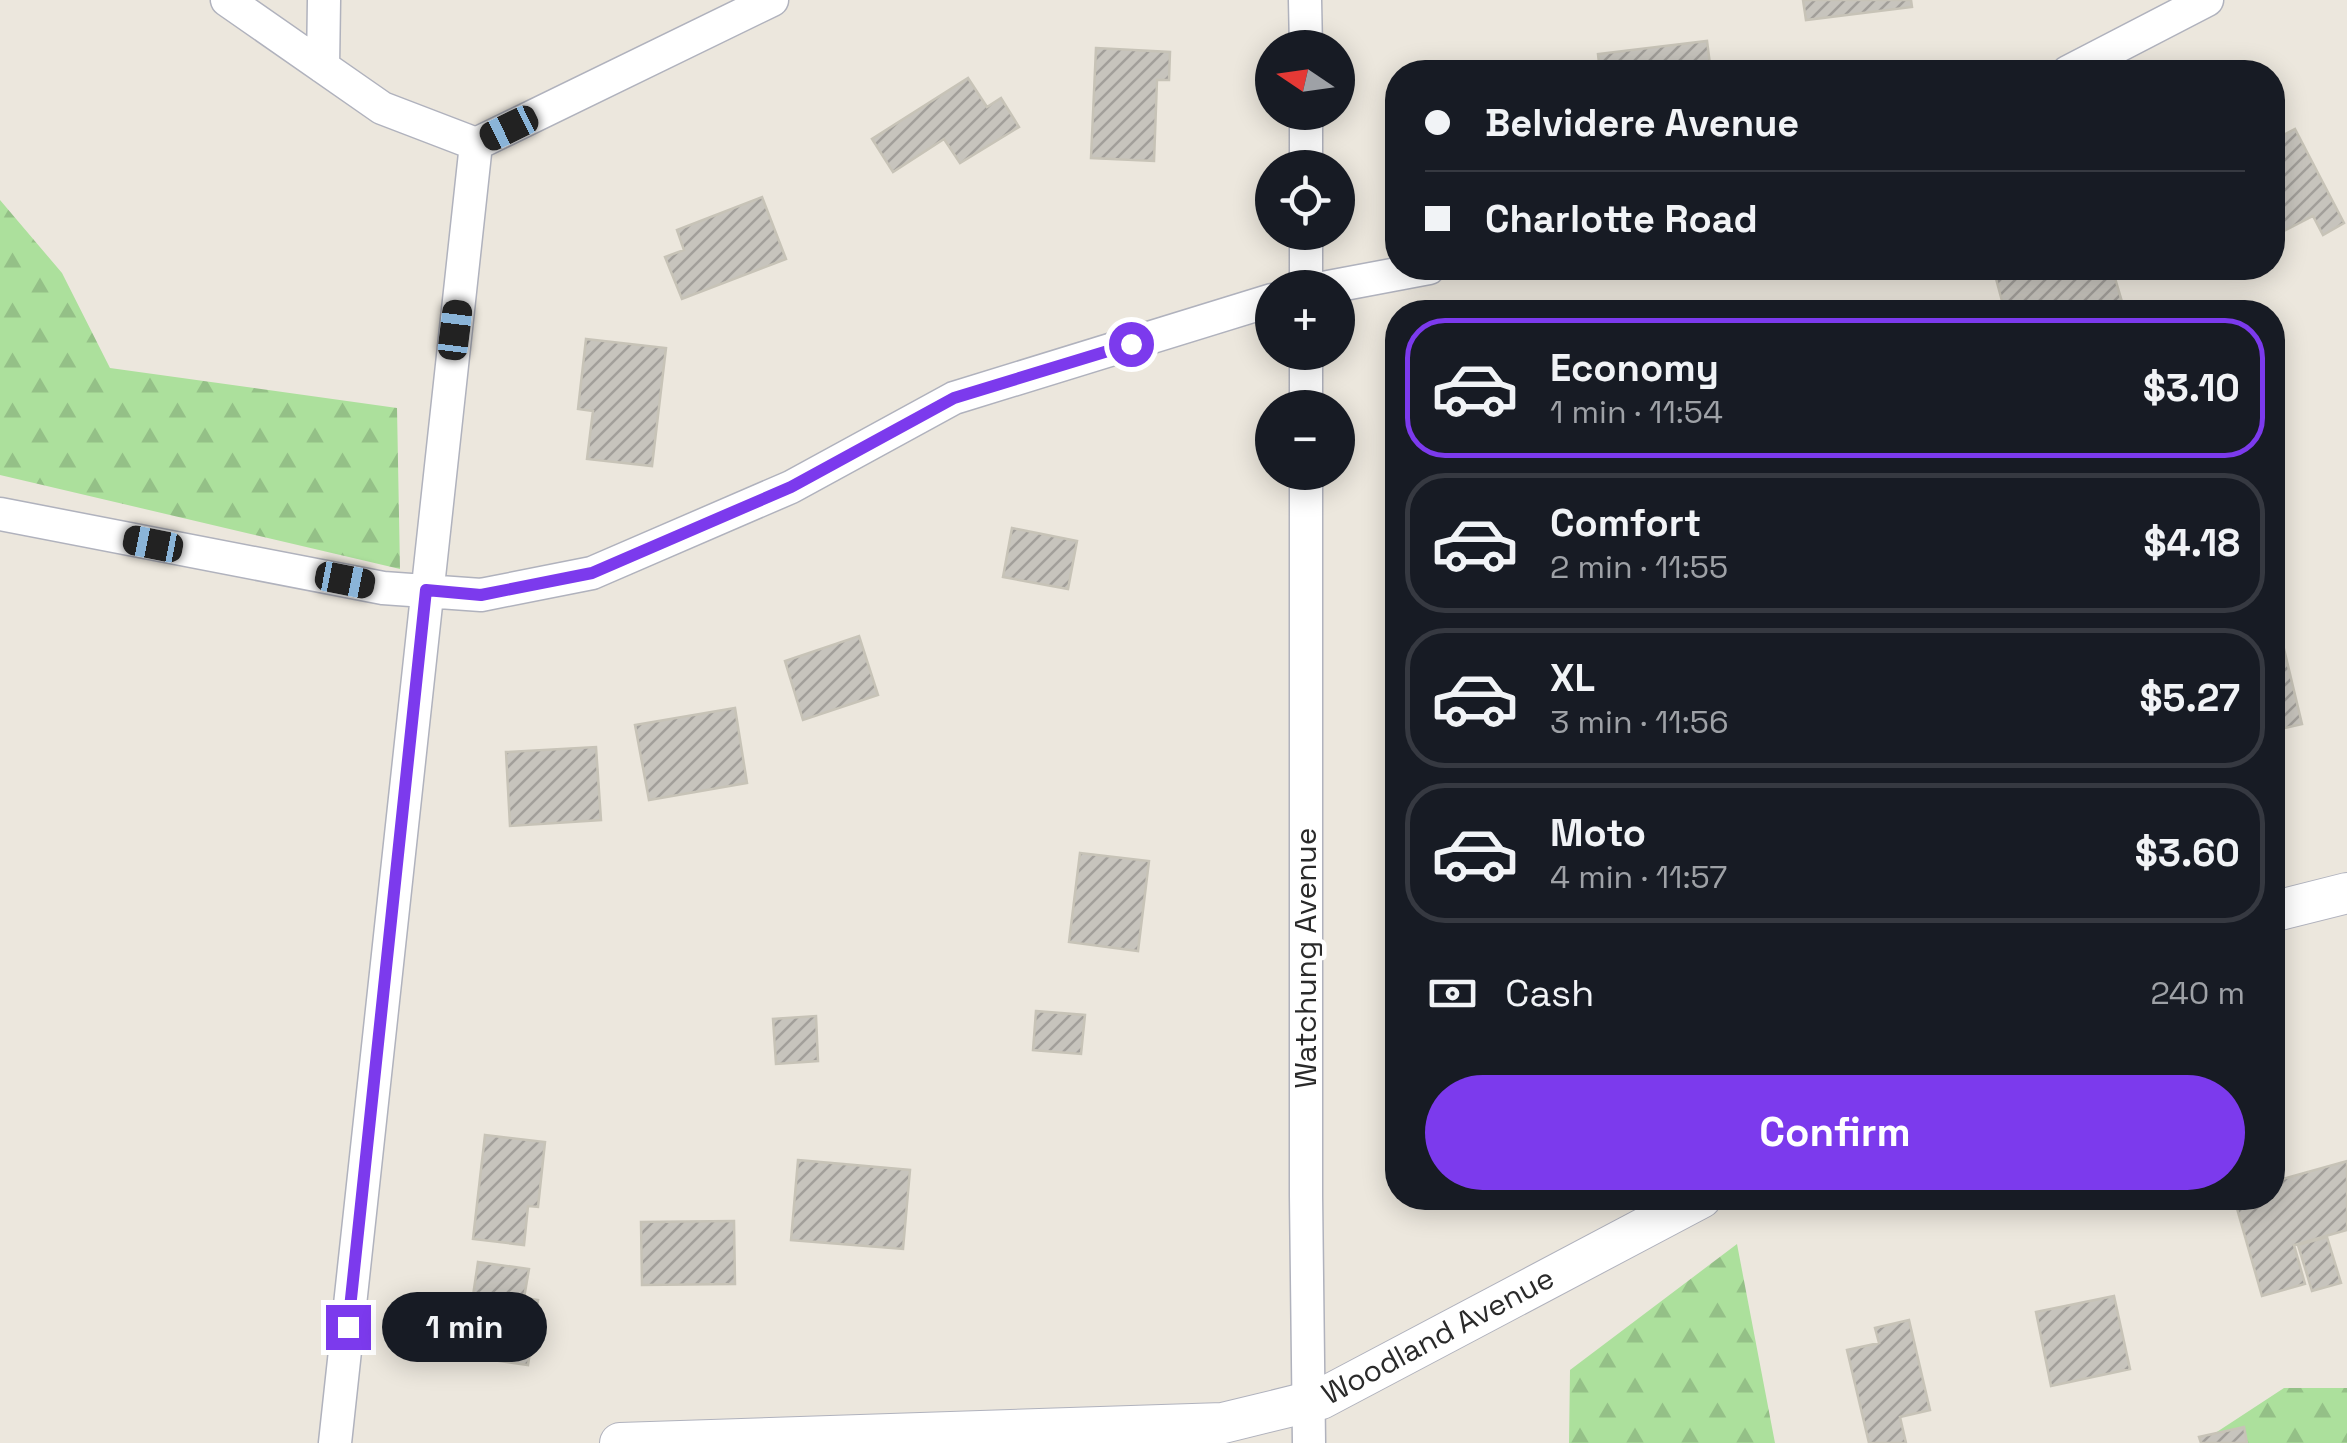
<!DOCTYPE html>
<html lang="en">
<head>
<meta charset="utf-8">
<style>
  :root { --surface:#171b24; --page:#242831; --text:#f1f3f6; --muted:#9ea1a6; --line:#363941; --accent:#7c3aed }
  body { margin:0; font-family:"Space Grotesk",sans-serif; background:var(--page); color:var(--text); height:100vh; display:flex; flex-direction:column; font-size:38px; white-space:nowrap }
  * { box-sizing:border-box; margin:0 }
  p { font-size:32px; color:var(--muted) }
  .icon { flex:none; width:55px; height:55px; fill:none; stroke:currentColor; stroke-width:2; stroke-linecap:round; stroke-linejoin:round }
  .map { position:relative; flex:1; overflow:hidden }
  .sheet { position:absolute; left:1385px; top:300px; width:900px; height:910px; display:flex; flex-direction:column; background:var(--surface); border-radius:40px; box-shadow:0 5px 25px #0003 }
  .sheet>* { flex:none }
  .top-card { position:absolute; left:1385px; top:60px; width:900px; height:220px; border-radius:40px; box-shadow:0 5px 25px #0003; display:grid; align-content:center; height:220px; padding:0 40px; background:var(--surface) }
  .needle { width:65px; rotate:283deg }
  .tools { position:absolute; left:1255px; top:30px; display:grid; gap:20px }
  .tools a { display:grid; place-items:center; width:100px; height:100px; border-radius:50%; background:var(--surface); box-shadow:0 5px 25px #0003; font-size:50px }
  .end { position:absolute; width:45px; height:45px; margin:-22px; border:12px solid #7c3aed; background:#fff; box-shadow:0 0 0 5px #fff }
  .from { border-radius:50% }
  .bubble { position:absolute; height:70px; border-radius:35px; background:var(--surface); box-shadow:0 5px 25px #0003; font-size:32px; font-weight:800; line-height:70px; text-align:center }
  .car { position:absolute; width:30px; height:60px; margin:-30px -15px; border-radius:12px; box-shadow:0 0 8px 2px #0007; background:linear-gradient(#222 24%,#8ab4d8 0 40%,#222 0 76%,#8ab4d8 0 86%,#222 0) }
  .top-card b { display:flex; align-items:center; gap:35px; height:95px; font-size:38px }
  .top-card b+b { border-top:2px solid var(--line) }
  .top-card i { width:25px; height:25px; background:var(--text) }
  ul { padding:18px 0 0; list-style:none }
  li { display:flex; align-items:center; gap:30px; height:140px; margin:0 20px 15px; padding:0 20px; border:5px solid var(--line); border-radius:40px }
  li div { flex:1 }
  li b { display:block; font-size:38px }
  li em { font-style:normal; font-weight:800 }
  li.active { border-color:var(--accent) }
  li>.icon { width:90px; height:90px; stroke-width:1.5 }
  .pay { display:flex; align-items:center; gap:25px; height:110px; padding:0 40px; font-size:38px }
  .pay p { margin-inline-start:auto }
  .primary-button { display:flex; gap:20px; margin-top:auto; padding:20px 40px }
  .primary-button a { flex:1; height:115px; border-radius:60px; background:var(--accent); color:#fff; font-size:40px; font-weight:800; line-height:115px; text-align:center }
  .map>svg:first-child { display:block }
</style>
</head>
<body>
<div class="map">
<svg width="2347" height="1443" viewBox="0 0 2347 1443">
  <defs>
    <pattern id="forest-firs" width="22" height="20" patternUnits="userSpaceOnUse" patternTransform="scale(2.5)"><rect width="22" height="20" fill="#ace09c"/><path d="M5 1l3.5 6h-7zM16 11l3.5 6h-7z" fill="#94c087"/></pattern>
    <pattern id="building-hatch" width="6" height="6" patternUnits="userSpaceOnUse" patternTransform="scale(2.5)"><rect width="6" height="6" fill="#c7c4bd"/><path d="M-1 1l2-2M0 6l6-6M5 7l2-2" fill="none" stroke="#a29f9a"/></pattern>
  </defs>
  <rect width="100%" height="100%" fill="#ece7dd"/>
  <!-- forest -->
  <path fill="url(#forest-firs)" d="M0,200L62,273L110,368L397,408L400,569L0,475Z
    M1737,1244L1775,1443H1569L1570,1370Z
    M2284,1388H2347V1443H2200Z"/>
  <!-- building -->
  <path fill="url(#building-hatch)" stroke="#c7c3b7" stroke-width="2.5" d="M1803,0H1911L1912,7L1806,20Z
    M1707,41L1711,72H1600L1598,54Z
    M1096,48L1170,52L1169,80H1157L1154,161L1091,158Z
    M968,78L987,107L1001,98L1019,127L960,163L944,139L893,172L872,139Z
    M2295,129L2344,223L2323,235L2313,216L2272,237V141Z
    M762,197L786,259L682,299L665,257L684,250L677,230Z
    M2021,268H2112L2125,312H2005L1995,275Z
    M586,339L666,348L652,466L587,459L593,411L578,409Z
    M1012,528L1077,541L1068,589L1003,577Z
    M859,636L878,695L803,720L785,661Z
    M2284,649L2302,724L2272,731V652Z
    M735,708L747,783L649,800L635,725Z
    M596,747L601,820L510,826L506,752Z
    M1080,853L1149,861L1138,951L1069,942Z
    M1036,1011L1085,1015L1081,1054L1033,1050Z
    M816,1016L818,1061L776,1064L773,1019Z
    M485,1135L545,1142L538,1207L528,1206L524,1245L473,1239Z
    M798,1160L910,1170L903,1249L791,1240Z
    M2347,1161V1230L2294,1245L2305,1284L2262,1296L2234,1198H2272V1182Z
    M734,1221L735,1284L642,1285L641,1222Z
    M2327,1237L2341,1283L2312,1291L2298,1245Z
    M478,1262L529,1269L524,1298L538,1300L528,1365L464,1356Z
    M2114,1296L2130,1369L2051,1386L2036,1312Z
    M1909,1320L1930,1410L1900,1417L1906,1443H1869L1847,1350L1879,1343L1875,1328Z
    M2244,1427L2247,1443H2201L2199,1437Z"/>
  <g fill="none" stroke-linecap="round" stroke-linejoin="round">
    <defs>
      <path id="minor" d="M227,0L382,108L476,144
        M1305,0L1306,48
        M323,67L324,0
        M2068,72L2207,0
        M1306,112V168
        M1306,232V288
        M1323,288L1429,268
        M1306,352V408
        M1306,472V1196L1309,1443
        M0,514L383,588L481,595L592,573L791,487L954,398L1272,300
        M335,1443L476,144L772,0"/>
      <path id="tertiary" d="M2272,912L2347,893
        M620,1443L1223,1423L1321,1399L1701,1198"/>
    </defs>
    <!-- minor casing -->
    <use href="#minor" stroke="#b0b2bd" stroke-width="35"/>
    <!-- tertiary casing -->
    <use href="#tertiary" stroke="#b0b2bd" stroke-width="42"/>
    <!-- minor -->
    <use href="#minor" stroke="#fff" stroke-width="32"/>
    <!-- tertiary -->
    <use href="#tertiary" stroke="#fff" stroke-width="40"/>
  </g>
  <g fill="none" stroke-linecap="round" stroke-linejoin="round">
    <!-- route -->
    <path stroke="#7c3aed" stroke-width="12" d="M348,1327L426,590L481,595L592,573L791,487L954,398L1131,344"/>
  </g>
  <g text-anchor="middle" stroke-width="9" stroke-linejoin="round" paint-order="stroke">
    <!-- street labels -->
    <g font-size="30" fill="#2a2a2a" stroke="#fff">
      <text transform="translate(1306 958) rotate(-90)" y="10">Watchung Avenue</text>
      <text transform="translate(1438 1336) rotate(-28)" y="10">Woodland Avenue</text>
    </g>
  </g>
</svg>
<div class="tools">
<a><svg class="needle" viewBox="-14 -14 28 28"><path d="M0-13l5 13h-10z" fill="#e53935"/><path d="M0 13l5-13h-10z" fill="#9ea1a6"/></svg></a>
<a><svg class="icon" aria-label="locate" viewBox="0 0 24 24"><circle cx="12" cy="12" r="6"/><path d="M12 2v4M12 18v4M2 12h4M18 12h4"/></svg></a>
<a>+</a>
<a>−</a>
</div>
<i class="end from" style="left:1131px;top:344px"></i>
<i class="end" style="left:348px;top:1327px"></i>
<div class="bubble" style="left:382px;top:1292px;width:165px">1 min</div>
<i class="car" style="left:509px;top:128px;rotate:244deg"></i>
<i class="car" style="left:455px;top:330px;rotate:7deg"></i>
<i class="car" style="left:153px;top:544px;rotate:281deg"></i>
<i class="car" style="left:345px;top:580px;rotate:101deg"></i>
<div class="top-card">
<b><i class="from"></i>Belvidere Avenue</b>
<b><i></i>Charlotte Road</b>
</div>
<section class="sheet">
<ul>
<li class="active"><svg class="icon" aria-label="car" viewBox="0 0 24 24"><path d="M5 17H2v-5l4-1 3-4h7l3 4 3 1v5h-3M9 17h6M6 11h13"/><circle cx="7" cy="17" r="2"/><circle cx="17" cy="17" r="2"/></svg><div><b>Economy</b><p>1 min · 11:54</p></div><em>$3.10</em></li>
<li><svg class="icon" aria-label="car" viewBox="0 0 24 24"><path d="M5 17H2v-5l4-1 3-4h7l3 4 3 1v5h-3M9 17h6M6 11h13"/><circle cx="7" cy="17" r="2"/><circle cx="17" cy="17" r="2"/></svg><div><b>Comfort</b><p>2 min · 11:55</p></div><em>$4.18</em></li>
<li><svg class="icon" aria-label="car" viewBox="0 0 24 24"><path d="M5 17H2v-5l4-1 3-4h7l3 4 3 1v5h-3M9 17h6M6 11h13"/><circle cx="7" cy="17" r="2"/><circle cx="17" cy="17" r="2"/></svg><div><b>XL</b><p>3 min · 11:56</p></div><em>$5.27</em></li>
<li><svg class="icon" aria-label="car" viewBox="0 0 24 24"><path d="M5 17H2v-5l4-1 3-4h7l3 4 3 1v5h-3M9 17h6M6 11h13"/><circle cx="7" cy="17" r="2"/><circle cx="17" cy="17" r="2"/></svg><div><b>Moto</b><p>4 min · 11:57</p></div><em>$3.60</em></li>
</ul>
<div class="pay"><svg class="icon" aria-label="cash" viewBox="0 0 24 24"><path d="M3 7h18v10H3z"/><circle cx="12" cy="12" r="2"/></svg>Cash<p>240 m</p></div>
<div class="primary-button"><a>Confirm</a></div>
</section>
</div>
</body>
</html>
